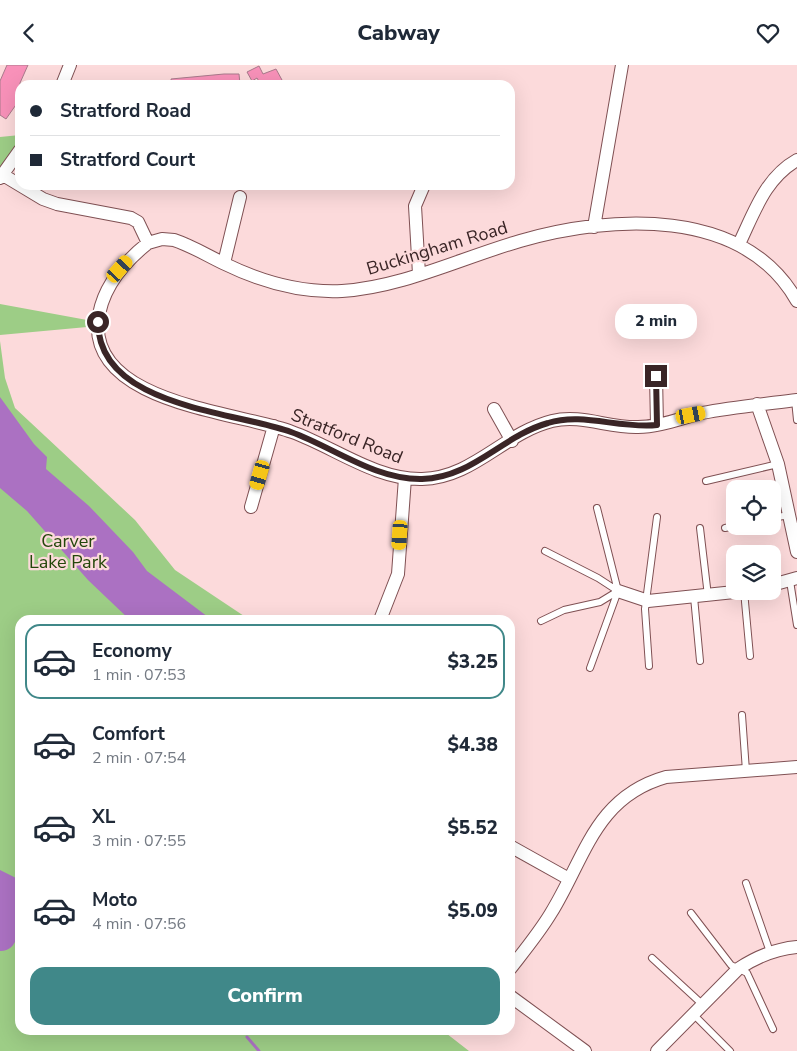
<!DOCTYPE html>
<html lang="en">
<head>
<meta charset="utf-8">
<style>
  :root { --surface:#fff; --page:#f2f2f3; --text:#1f2937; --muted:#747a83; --line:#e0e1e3; --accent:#408889 }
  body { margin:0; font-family:"Nunito Sans",sans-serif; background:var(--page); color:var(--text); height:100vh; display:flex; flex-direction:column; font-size:19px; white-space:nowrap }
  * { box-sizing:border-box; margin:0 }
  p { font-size:16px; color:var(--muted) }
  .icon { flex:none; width:28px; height:28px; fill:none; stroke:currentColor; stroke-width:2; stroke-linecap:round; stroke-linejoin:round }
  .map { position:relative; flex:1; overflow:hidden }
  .panel { position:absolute; left:15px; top:550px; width:500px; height:420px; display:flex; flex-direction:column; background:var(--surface); border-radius:15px; box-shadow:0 5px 20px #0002 }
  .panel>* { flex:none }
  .hud { position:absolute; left:15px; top:15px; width:500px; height:110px; border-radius:15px; box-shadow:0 5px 20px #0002; display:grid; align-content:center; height:110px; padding:0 15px; background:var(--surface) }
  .fabs { position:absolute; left:726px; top:415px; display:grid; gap:10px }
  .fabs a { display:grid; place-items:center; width:55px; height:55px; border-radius:10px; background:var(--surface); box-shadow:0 5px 20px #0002; font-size:25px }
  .end { position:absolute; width:22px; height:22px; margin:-11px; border:6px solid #3a2526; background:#fff; box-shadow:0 0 0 2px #fff }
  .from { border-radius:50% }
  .bubble { position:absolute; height:35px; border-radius:15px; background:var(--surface); box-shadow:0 5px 20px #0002; font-size:16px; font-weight:800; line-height:35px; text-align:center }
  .car { position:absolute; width:15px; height:30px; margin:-15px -8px; border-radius:6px; box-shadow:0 0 4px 1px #0007; background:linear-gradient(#f5c518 24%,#345 0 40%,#f5c518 0 76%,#345 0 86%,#f5c518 0) }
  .hud b { display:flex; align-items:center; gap:18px; height:48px; font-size:19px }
  .hud b+b { border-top:1px solid var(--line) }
  .hud i { width:12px; height:12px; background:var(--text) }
  ul { padding:9px 0 0; list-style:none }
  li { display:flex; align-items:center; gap:15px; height:75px; margin:0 10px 8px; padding:0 5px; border:2px solid transparent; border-radius:15px }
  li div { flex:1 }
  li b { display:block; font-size:19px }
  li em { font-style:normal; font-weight:800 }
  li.on { border-color:var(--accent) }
  li>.icon { width:45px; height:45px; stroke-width:1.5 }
  .primary-button { display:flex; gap:10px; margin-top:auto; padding:10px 15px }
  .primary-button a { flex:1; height:58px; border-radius:15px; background:var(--accent); color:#fff; font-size:20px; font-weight:800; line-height:58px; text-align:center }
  header { display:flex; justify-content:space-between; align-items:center; height:65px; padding:0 15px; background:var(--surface); font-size:22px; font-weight:800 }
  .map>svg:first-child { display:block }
</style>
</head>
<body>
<header><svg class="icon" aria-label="back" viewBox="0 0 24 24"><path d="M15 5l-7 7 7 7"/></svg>Cabway<svg class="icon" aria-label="heart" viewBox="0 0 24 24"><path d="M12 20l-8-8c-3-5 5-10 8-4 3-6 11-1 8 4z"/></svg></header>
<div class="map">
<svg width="797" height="986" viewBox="0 0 797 986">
  <rect width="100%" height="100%" fill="#fcdadb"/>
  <!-- green -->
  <path fill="#9dcd86" d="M20,70V85L0,113V72Z
    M0,239L98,257V261L0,270Z
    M0,276L5,313L15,343L135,455L175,505L250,555H20V965H442L469,986H0Z"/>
  <!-- water -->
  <path fill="#ab71c2" d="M0,332L34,379L47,392L46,404L89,441L133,487L147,506L212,555H130L88,515L27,446L0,423Z
    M0,805L20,815C20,833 27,887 0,886Z"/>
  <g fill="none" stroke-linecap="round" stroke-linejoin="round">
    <!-- stream -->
    <path stroke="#ab71c2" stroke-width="3" d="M247,972L259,986"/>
  </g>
  <!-- building -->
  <path fill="#f891b9" stroke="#a97a8b" d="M7,0H28L20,18V34L6,54L0,50V16Z
    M259,1L263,9L276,4L282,15L272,20H261L257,13L252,16L247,7Z
    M224,9H239L240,19L172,20L171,14Z"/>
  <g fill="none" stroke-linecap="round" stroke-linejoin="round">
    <defs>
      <path id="lane" d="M795,335L797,355
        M706,416L778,399
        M772,453L789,450
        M700,463L708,531
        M725,463L735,461
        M790,516L797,560
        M744,526L750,591
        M694,532L700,596
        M541,556L564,545L600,537L618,526L598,513L545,486
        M649,601L645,544L657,452
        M590,603L618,526L597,443
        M742,650L746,706
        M746,818L770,887
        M691,848L731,900L747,908L773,964
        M652,893L702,939
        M693,949L730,986"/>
      <path id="street" d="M62,20L70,0
        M3,110L43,134L57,139L131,153L138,157L148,178L162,174L174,175C192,181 208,191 225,199C262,217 301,228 342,226C403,222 461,193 520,176C610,150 743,141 797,236
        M0,113L20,85
        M594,162L622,0
        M148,178C123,198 101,224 98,257C92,339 239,347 292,367C334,382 376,415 422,414C473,413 504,368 552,356C581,349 609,363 638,362C660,362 681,353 702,348C733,342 765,339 797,335
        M739,179C754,148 765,113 797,95
        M224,198L240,132
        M419,209L415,141L424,120
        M656,311L657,360
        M757,339L778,399L797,487
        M494,344L512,376
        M251,442L274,361
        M772,520L797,513
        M618,526L648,536L744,526
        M380,555L398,509L405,413
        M510,781L569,814
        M510,904C524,886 539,868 551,848C585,793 595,732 666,712L797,702
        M510,931L585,986
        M657,986L738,904C756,892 775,884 797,882"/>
    </defs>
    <!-- lane casing -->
    <use href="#lane" stroke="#7f5053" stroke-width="8"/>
    <!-- street casing -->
    <use href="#street" stroke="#7f5053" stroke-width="14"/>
    <!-- lane -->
    <use href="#lane" stroke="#fff" stroke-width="6"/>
    <!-- street -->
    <use href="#street" stroke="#fff" stroke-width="12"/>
  </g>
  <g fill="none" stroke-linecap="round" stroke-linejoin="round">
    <!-- route -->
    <path stroke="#3a2526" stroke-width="6" d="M98,257C98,342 233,346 291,367C333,382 375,415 422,414C472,413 502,371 548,358C583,347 619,364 657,360L656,311"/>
  </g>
  <g text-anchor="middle" stroke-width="4.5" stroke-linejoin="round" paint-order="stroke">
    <!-- street labels -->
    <g font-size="18" fill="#3a2526" stroke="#fcdadb">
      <text transform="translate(437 183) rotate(-17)" y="6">Buckingham Road</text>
      <text transform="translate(347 371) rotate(22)" y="6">Stratford Road</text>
    </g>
    <!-- park labels -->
    <g font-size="18" fill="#23470a" stroke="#fcdadb">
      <text x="68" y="482">Carver<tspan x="68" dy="21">Lake Park</tspan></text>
    </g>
  </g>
</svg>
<div class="fabs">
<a><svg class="icon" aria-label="locate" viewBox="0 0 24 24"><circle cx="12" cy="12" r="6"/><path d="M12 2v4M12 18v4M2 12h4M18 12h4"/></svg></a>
<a><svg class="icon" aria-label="layers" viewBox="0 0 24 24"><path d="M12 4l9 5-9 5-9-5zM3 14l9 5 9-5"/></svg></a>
</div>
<i class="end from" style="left:98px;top:257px"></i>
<i class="end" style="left:656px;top:311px"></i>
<div class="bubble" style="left:615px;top:239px;width:82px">2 min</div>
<i class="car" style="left:120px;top:204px;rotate:42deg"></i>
<i class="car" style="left:691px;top:350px;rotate:79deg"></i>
<i class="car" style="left:260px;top:410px;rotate:196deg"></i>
<i class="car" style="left:400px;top:470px;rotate:184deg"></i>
<div class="hud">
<b><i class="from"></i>Stratford Road</b>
<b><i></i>Stratford Court</b>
</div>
<section class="panel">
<ul>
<li class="on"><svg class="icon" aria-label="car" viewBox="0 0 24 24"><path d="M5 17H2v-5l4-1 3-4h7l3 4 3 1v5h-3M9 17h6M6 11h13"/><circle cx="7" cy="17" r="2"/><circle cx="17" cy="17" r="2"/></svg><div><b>Economy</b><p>1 min · 07:53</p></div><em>$3.25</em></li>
<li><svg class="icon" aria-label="car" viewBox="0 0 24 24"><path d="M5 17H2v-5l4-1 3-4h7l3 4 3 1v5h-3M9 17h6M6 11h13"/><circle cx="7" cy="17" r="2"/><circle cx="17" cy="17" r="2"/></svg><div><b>Comfort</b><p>2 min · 07:54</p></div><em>$4.38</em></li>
<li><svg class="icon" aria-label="car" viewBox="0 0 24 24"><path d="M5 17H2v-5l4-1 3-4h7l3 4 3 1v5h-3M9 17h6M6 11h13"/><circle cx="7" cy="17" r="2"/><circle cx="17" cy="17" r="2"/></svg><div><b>XL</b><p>3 min · 07:55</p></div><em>$5.52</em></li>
<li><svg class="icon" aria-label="car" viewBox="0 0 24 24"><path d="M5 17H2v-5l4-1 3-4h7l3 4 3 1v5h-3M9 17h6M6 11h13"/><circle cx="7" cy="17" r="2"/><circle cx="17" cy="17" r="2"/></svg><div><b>Moto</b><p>4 min · 07:56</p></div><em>$5.09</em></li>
</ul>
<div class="primary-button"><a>Confirm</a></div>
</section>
</div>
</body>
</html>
